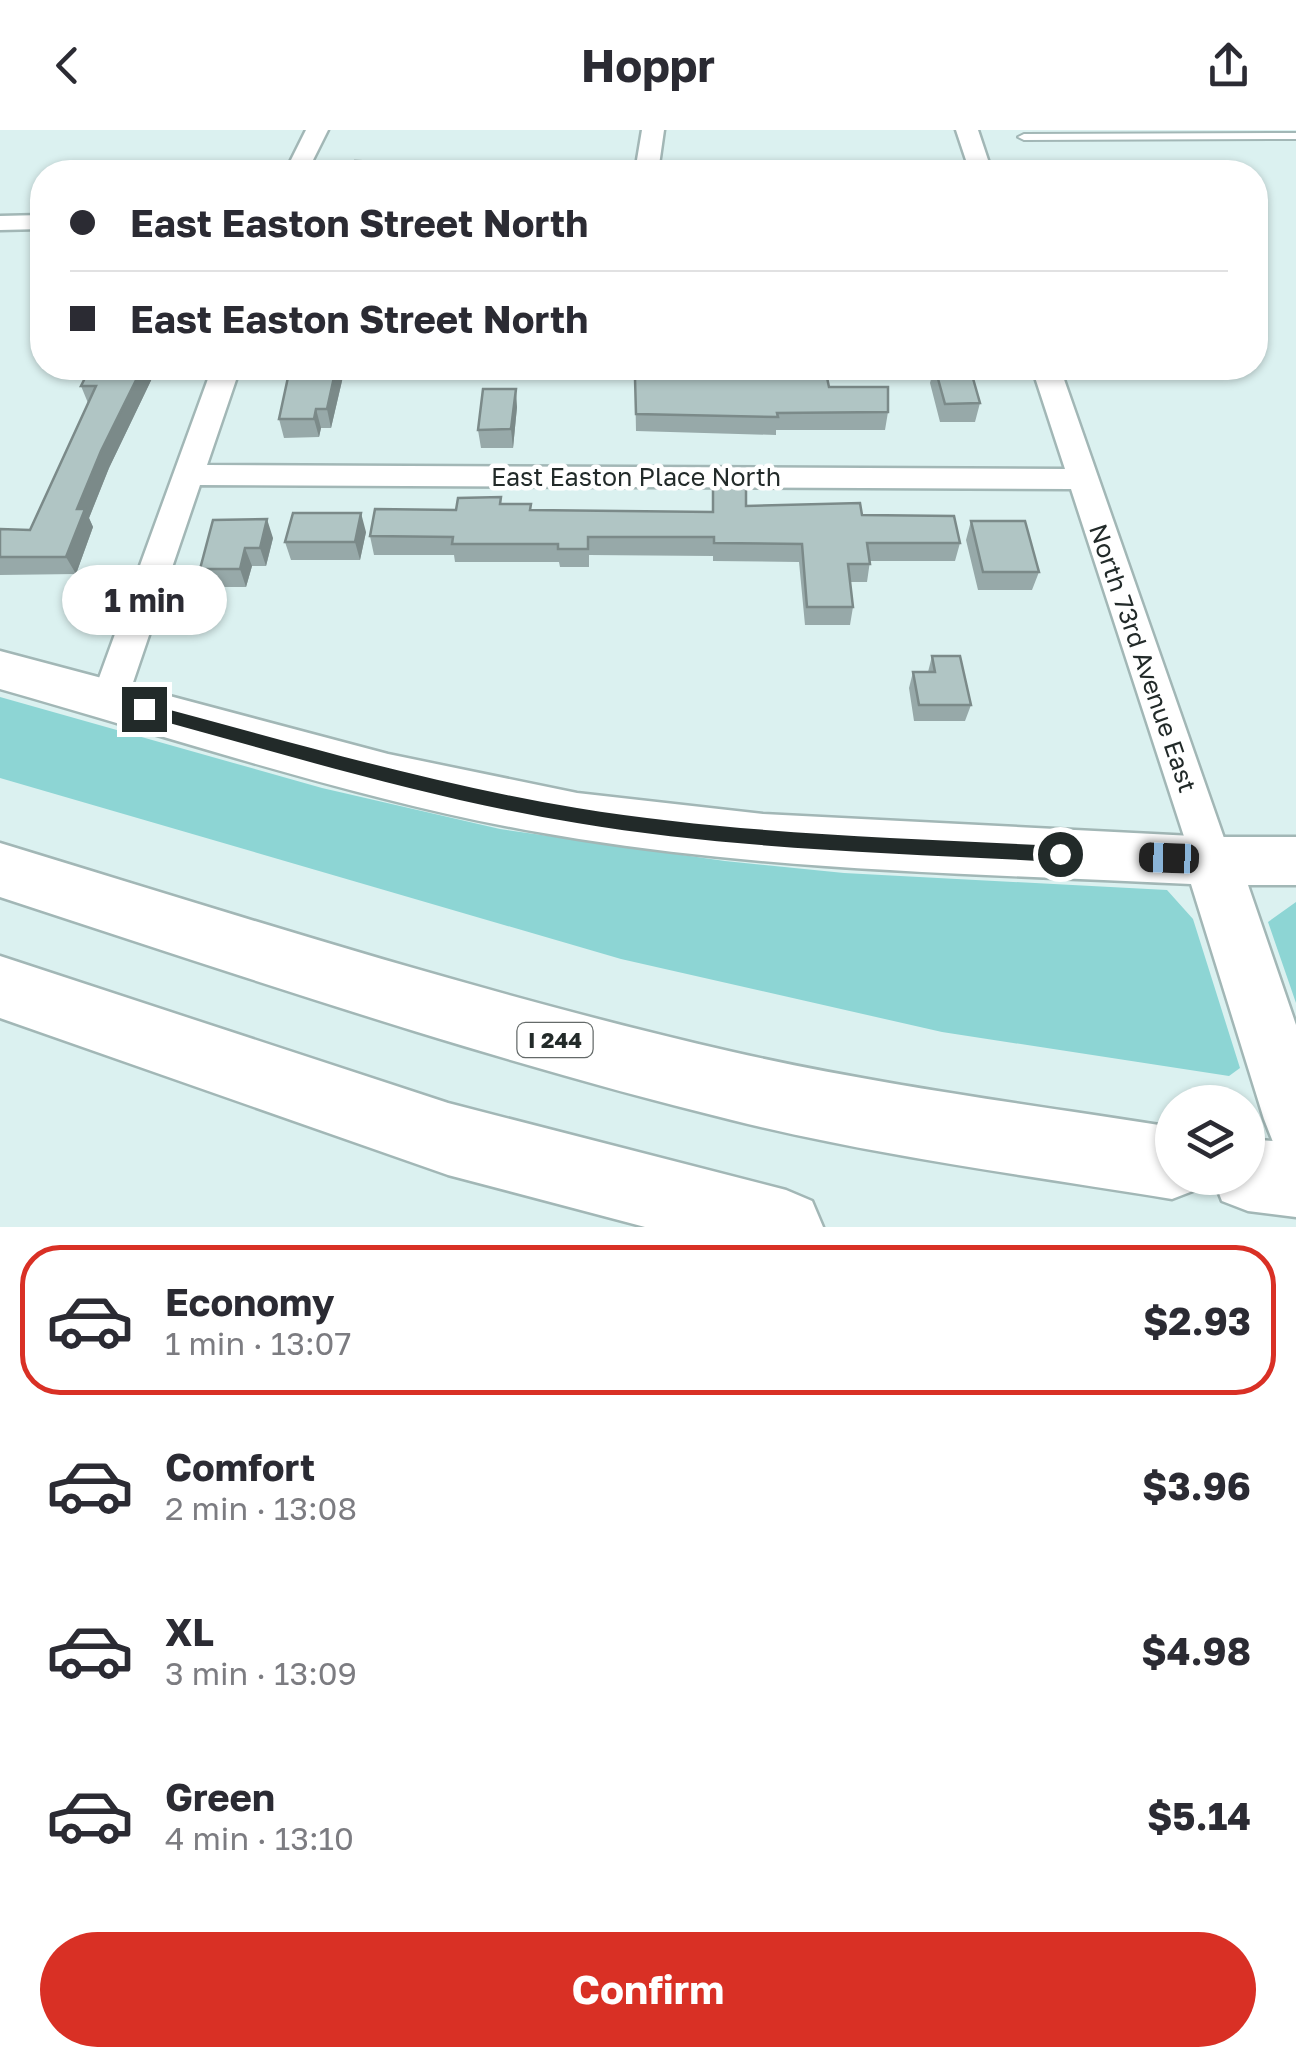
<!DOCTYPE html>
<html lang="en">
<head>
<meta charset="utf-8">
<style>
  :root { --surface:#fff; --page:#f2f2f3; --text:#2b2b33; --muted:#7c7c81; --line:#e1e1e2; --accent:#d93025 }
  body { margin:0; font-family:"Golos Text",sans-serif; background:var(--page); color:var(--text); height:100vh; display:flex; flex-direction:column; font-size:38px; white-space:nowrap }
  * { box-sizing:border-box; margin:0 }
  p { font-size:32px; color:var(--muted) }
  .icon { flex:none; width:55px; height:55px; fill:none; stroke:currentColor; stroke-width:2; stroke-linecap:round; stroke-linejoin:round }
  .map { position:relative; height:1097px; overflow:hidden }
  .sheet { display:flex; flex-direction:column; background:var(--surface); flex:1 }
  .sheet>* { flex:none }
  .banner { position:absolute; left:30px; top:30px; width:1238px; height:220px; border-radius:40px; box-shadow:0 2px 8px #0004; display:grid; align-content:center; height:220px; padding:0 40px; background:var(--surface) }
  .controls { position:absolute; left:1155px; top:955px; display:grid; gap:20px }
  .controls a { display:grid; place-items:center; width:110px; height:110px; border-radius:50%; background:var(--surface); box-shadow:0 2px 8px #0004; font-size:50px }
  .end { position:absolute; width:45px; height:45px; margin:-22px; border:12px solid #222a29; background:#fff; box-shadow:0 0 0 5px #fff }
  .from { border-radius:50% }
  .bubble { position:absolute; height:70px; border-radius:35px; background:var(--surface); box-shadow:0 2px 8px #0004; font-size:32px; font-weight:700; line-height:70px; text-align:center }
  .car { position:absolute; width:30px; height:60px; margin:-30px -15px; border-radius:12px; box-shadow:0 0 8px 2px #0007; background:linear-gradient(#222 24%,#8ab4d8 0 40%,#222 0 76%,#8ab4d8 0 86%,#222 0) }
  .banner b { display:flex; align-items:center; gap:35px; height:95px; font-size:38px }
  .banner b+b { border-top:2px solid var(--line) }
  .banner i { width:25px; height:25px; background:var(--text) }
  ul { padding:18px 0 0; list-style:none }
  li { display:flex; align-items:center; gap:30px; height:150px; margin:0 20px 15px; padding:0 20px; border:5px solid transparent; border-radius:40px }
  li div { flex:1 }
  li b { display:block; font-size:38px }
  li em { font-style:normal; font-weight:700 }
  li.on { border-color:var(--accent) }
  li>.icon { width:90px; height:90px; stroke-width:1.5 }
  .button { display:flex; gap:20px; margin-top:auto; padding:20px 40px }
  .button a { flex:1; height:115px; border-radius:60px; background:var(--accent); color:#fff; font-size:40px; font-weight:700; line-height:115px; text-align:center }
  header { display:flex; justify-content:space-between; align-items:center; height:130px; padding:0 40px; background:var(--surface); font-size:45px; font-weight:700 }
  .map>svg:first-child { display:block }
</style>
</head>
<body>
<header><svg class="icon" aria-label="back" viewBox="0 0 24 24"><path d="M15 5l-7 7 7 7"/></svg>Hoppr<svg class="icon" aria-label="share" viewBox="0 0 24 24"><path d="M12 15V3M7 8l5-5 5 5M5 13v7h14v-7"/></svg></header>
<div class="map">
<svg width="1296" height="1097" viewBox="0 0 1296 1097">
  <rect width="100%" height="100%" fill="#dbf1f0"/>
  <!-- green -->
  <path fill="#8dd5d4" d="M0,567L322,658L500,699L725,731L844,743L1167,760L1193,789L1240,938L1229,946L942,902L621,829L0,648Z
    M1296,772V873L1268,792Z"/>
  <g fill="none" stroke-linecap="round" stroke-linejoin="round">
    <defs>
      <path id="lane" d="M1296,3V9L1024,10L1018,7L1024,4Z"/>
      <path id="street" d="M306,0H328L307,42H285Z
        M642,0H664L658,42H635Z
        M956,0H978L992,42H970Z
        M42,85V99L0,100V86Z
        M212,238H240L207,335L1065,339L1032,238H1060L1232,731L1226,743L1212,748L1198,743L1192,731L1071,359L200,355L127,570L122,580L109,584L96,580L91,570Z"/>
      <path id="secondary" d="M0,521L388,624L577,663L763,684L1212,707H1296V755H1248L1296,895V1021L1273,1012L1264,989L1191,754C987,744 781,741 579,709C388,680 187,612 0,559Z"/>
      <path id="highway" d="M0,713C243,787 485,865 733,922C878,955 1026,974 1172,997V1048H1202L1198,1059L1172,1069C1025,1045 877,1026 732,990C484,929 242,846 0,767Z
        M0,826L448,973L786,1060L812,1071L823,1097H645L448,1045L0,888Z
        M1248,1009L1296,1013V1087L1248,1081L1222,1071L1213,1048H1248Z"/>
    </defs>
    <!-- lane casing -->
    <use href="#lane" stroke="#a2b7b6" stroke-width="4"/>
    <!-- street casing -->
    <use href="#street" stroke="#a2b7b6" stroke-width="5"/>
    <!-- secondary casing -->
    <use href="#secondary" stroke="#a2b7b6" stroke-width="5"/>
    <!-- highway casing -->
    <use href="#highway" stroke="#a2b7b6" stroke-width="5"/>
    <!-- lane -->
    <use href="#lane" fill="#fff" fill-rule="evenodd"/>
    <!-- street -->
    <use href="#street" fill="#fff" fill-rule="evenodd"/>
    <!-- secondary -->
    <use href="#secondary" fill="#fff" fill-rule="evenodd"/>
    <!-- highway -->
    <use href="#highway" fill="#fff" fill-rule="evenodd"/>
  </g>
  <!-- wall -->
  <path fill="#97a9a9" d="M90,238H157L109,338L89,388L93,397L76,444L0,445V399L30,400L88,273L81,256Z
    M290,238H345L331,298H321L319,307L284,308L279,289Z
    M708,238H825L829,257L888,282L885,300H776V305L636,301L635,248H709Z
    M934,238H970L980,273L975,292H940L930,253Z
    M517,277L513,318H481L478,300Z
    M713,357L746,376L862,385L960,413L955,431H870L867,452H850L853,477L850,495H805L799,432L713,431V426L589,425V437H560L559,432H455L454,425H374L370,406L501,367V374H531V380L712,382Z
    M213,390L273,408L266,436H252L246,457H207L200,439Z
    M971,391L1039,442L1032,460H978L966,410Z
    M366,402L360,430H291L285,412Z
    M932,526L971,575L965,591H914L909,558L913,542H928Z"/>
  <!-- shaded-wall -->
  <path fill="#7b8a89" d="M142,238H157L109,338L89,388L93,397L76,444L66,427L77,379L101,321Z
    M336,238H345L331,298L327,279Z
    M516,259L517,277L513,318L511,299Z
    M316,279L321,298L319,307L314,289Z
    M361,383L366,402L360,430L355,412Z
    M267,389L273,408L266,436L260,418Z
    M245,418L252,436L246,457L240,439Z"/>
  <!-- building -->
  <path fill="#b0c5c4" stroke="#7b8a89" stroke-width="2.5" d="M355,31L385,32L381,42H352Z
    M90,238H142L101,321L77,379H85L66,427H0V399L30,400L96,256H81Z
    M290,238H336L327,279H316L314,289H279Z
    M710,238H825L829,257H888V282L777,283L778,287L636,284L635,248H711Z
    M935,238H970L980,273L945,274Z
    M483,259H516L511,299L478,300Z
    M713,357H746V376L860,373L862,385L954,386L960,413H867L870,434H848L853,477H807L802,414L714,413V407H588V419H558V414H452L453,407L370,406L375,379L456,380L458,368L501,367L500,374H531L530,380L713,382Z
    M293,383H361L355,412H285Z
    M267,389L260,418H245L240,439H200L213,390Z
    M971,391H1025L1039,442H983Z
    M932,526H960L971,575H919L913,542H935Z"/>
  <!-- route -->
  <path fill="#222a29" d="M144,573C287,611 431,654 577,678C737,704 899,708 1060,716L1069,724L1060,732C899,723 737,720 577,693C430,669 287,625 144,586L135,579Z"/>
  <g text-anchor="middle" stroke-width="9" stroke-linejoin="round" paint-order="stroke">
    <!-- shield labels -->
    <rect fill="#fff" stroke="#646a69" stroke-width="2.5" x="517.5" y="893" width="75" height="34" rx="8"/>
    <g font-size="22" font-weight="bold" fill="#222a29">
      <text x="555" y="918">I 244</text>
    </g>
    <!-- street labels -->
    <g font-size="25" fill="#222a29" stroke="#fff">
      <text x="636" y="356">East Easton Place North</text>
      <text transform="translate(1143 528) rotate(71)" y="9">North 73rd Avenue East</text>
    </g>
  </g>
</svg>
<div class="controls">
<a><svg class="icon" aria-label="layers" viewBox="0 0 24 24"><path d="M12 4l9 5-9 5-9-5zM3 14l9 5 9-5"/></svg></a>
</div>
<i class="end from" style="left:1060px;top:724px"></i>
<i class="end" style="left:144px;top:579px"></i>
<div class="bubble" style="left:62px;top:435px;width:165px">1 min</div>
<i class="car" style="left:1169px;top:728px;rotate:272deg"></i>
<div class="banner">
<b><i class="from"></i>East Easton Street North</b>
<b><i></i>East Easton Street North</b>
</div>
</div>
<section class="sheet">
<ul>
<li class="on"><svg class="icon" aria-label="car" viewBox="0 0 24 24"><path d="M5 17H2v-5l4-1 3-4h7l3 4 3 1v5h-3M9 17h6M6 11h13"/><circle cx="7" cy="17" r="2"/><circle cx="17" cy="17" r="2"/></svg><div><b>Economy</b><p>1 min · 13:07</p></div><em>$2.93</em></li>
<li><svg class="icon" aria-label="car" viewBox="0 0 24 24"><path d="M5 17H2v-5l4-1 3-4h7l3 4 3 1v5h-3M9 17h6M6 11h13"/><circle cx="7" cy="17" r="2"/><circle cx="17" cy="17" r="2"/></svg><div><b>Comfort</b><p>2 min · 13:08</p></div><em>$3.96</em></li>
<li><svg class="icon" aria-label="car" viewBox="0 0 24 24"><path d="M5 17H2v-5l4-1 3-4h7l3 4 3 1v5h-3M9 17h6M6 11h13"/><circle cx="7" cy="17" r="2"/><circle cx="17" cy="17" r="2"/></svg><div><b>XL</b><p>3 min · 13:09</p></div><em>$4.98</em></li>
<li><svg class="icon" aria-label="car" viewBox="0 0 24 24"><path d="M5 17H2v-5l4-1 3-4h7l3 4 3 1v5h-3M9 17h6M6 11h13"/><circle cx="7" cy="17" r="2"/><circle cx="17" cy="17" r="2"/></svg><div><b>Green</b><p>4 min · 13:10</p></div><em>$5.14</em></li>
</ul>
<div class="button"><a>Confirm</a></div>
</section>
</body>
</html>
